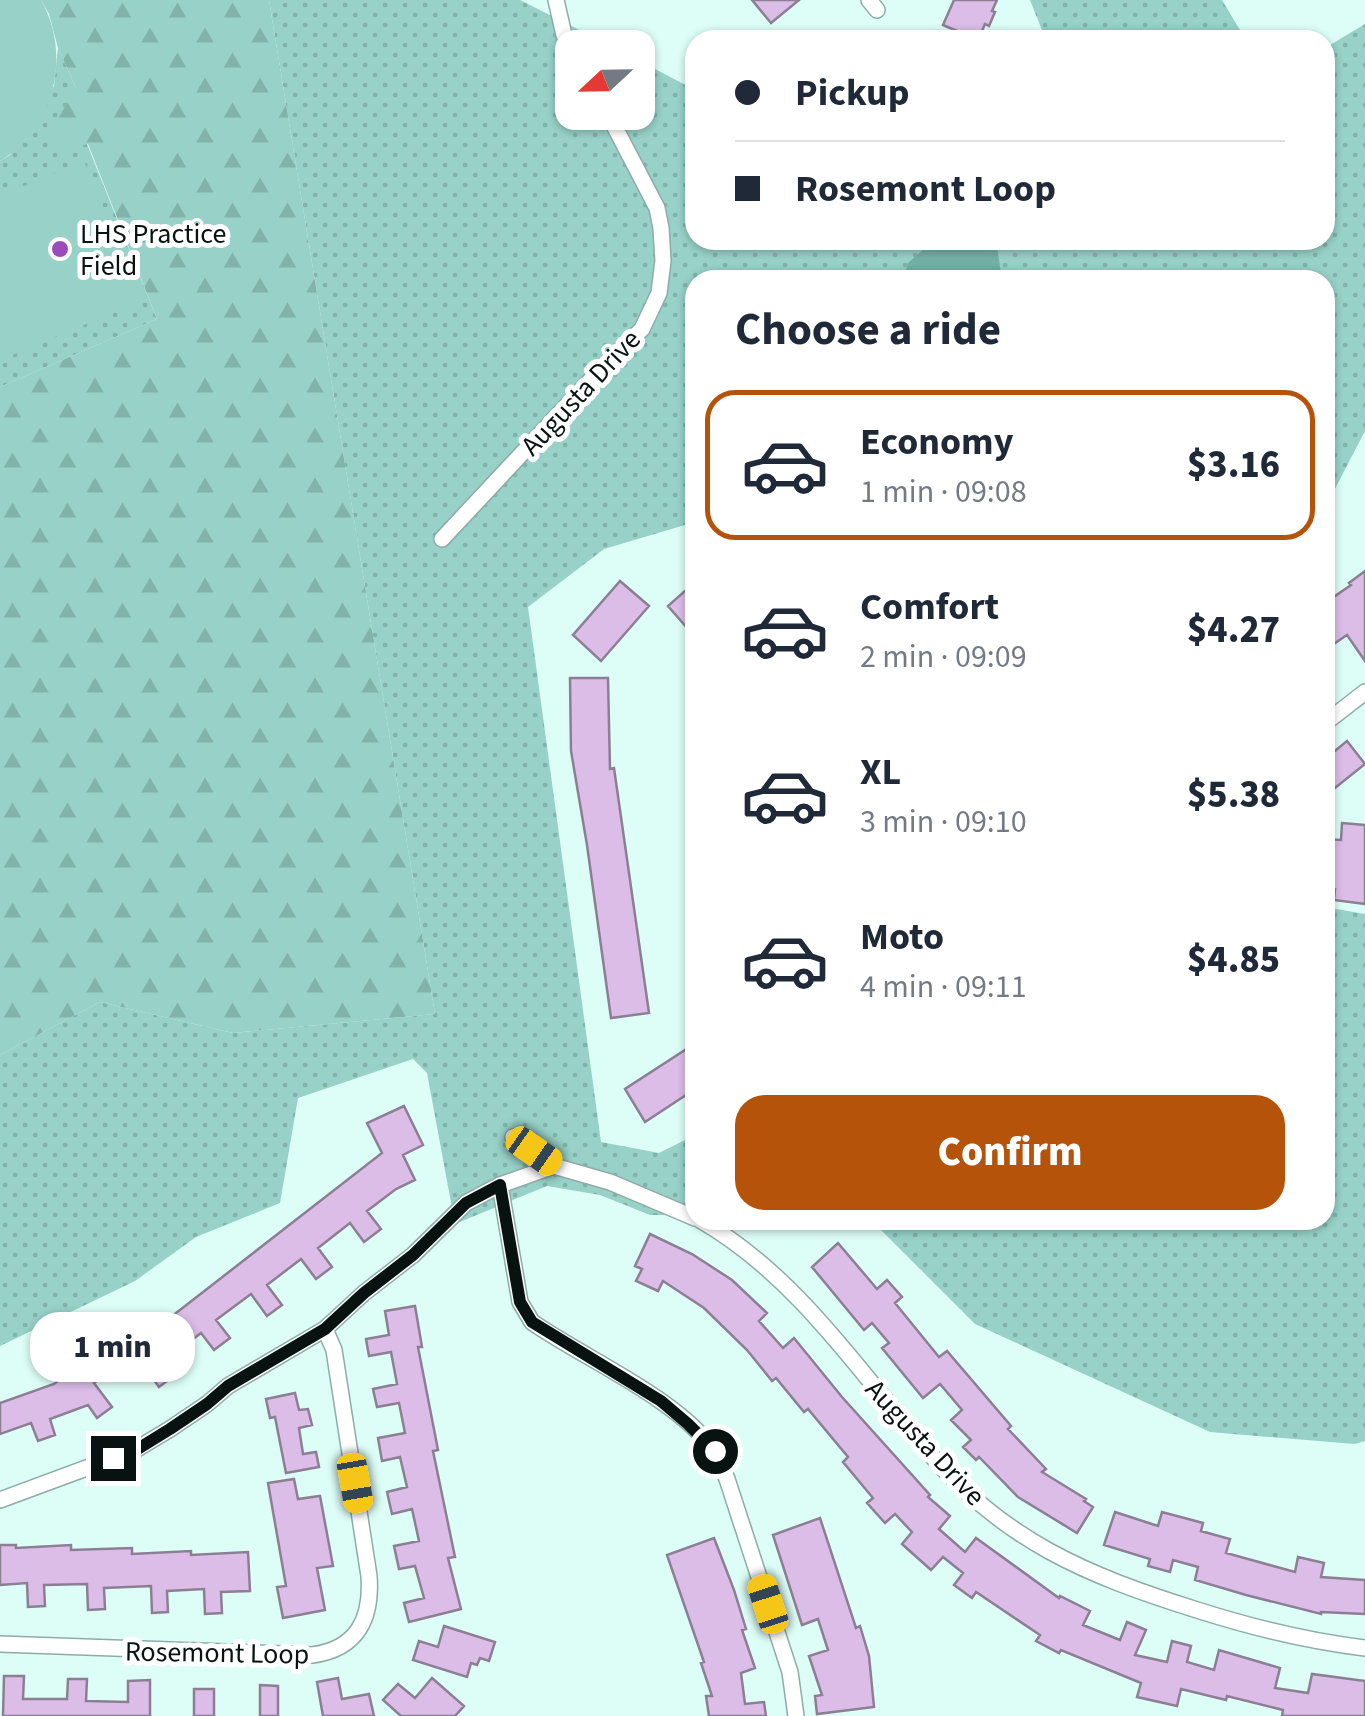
<!DOCTYPE html>
<html lang="en">
<head>
<meta charset="utf-8">
<style>
  :root { --surface:#fff; --page:#f6f6f7; --text:#1f2937; --muted:#747a83; --line:#e0e1e3; --accent:#b45309 }
  body { margin:0; font-family:"Source Sans 3",sans-serif; background:var(--page); color:var(--text); height:100vh; display:flex; flex-direction:column; font-size:38px; white-space:nowrap }
  * { box-sizing:border-box; margin:0 }
  p { font-size:32px; color:var(--muted) }
  .icon { flex:none; width:55px; height:55px; fill:none; stroke:currentColor; stroke-width:2; stroke-linecap:round; stroke-linejoin:round }
  .map { position:relative; flex:1; overflow:hidden }
  .details { position:absolute; left:685px; top:270px; width:650px; height:960px; display:flex; flex-direction:column; background:var(--surface); border-radius:30px; box-shadow:0 2px 8px #0004 }
  .details>* { flex:none }
  .banner { position:absolute; left:685px; top:30px; width:650px; height:220px; border-radius:30px; box-shadow:0 2px 8px #0004; display:grid; align-content:center; height:220px; padding:0 50px; background:var(--surface) }
  .needle { width:65px; rotate:248deg }
  .tools { position:absolute; left:555px; top:30px; display:grid; gap:20px }
  .tools a { display:grid; place-items:center; width:100px; height:100px; border-radius:20px; background:var(--surface); box-shadow:0 2px 8px #0004; font-size:50px }
  .end { position:absolute; width:45px; height:45px; margin:-22px; border:12px solid #081311; background:#fff; box-shadow:0 0 0 5px #fff }
  .from { border-radius:50% }
  .bubble { position:absolute; height:70px; border-radius:30px; background:var(--surface); box-shadow:0 2px 8px #0004; font-size:32px; font-weight:800; line-height:70px; text-align:center }
  .car { position:absolute; width:30px; height:60px; margin:-30px -15px; border-radius:12px; box-shadow:0 0 8px 2px #0007; background:linear-gradient(#f5c518 24%,#345 0 40%,#f5c518 0 76%,#345 0 86%,#f5c518 0) }
  .banner b { display:flex; align-items:center; gap:35px; height:95px; font-size:38px }
  .banner b+b { border-top:2px solid var(--line) }
  .banner i { width:25px; height:25px; background:var(--text) }
  ul { padding:0; list-style:none }
  li { display:flex; align-items:center; gap:30px; height:150px; margin:0 20px 15px; padding:0 30px; border:5px solid transparent; border-radius:30px }
  li div { flex:1 }
  li b { display:block; font-size:38px }
  li em { font-style:normal; font-weight:800 }
  li.active { border-color:var(--accent) }
  li>.icon { width:90px; height:90px; stroke-width:1.5 }
  h2 { padding:0 50px; font-size:45px; line-height:120px }
  .button { display:flex; gap:20px; margin-top:auto; padding:20px 50px }
  .button a { flex:1; height:115px; border-radius:30px; background:var(--accent); color:#fff; font-size:40px; font-weight:800; line-height:115px; text-align:center }
  .map>svg:first-child { display:block }
</style>
</head>
<body>
<div class="map">
<svg width="1365" height="1716" viewBox="0 0 1365 1716">
  <defs>
    <pattern id="grass-dots" width="8" height="8" patternUnits="userSpaceOnUse" patternTransform="scale(2.5)"><rect width="8" height="8" fill="#97d1c7"/><path d="M2 2h.1M6 6h.1" fill="none" stroke="#81b3aa" stroke-width="1.8" stroke-linecap="round"/></pattern>
    <pattern id="forest-firs" width="22" height="20" patternUnits="userSpaceOnUse" patternTransform="scale(2.5)"><rect width="22" height="20" fill="#97d1c7"/><path d="M5 1l3.5 6h-7zM16 11l3.5 6h-7z" fill="#81b3aa"/></pattern>
  </defs>
  <rect width="100%" height="100%" fill="#ddfdf7"/>
  <!-- grass -->
  <path fill="url(#grass-dots)" d="M269,0H520L613,47L572,48V112H638V60L695,90V240H1325V48L1365,24V431L1325,508V280H695V522L604,549L528,607L601,1142L659,1153L695,1135V1215H650L600,1195L547,1186L455,1224L427,1073L413,1059L298,1098L280,1203L196,1237L135,1281L0,1346V1055L100,1002L233,1033L435,1014Z
    M1030,0H1222L1246,40H1046Z
    M58,48L76,88L87,144L157,319L0,387V161L10,155L54,86Z
    M1325,907L1365,914V1441L1355,1444L1210,1432L975,1324L871,1220H1325Z"/>
  <!-- forest -->
  <path fill="url(#forest-firs)" d="M41,0H269L435,1014L233,1033L100,1002L0,1055V387L157,319L88,144L67,149L47,136L76,88L58,48L49,14Z"/>
  <!-- park -->
  <path fill="#97d1c7" d="M0,0H41C72,54 55,129 0,161Z
    M84,161L141,301L0,360V196Z"/>
  <!-- water -->
  <path fill="#72b0a6" d="M934,240H996L1002,280H903L908,263Z"/>
  <!-- building -->
  <path fill="#dbbde8" stroke="#8c7f93" stroke-width="2.5" d="M752,0H799L771,23Z
    M954,0H997L992,11L995,12L989,26L985,24L978,40L943,25Z
    M1365,571V661L1347,635L1325,650V603L1351,585L1349,583Z
    M620,581L649,606L601,661L573,635Z
    M695,582V637L668,606Z
    M570,678H608L610,769L614,768L649,1013L611,1018L587,845L571,751Z
    M1347,741L1365,764L1325,796V759Z
    M1342,823L1365,825V904L1334,900L1335,889L1325,888V839L1341,840Z
    M685,1050L695,1065V1089L645,1122L625,1089Z
    M404,1106L423,1145L403,1155L415,1180L396,1189L367,1211L381,1229L364,1242L350,1223L318,1248L332,1267L316,1279L301,1259L267,1285L282,1305L267,1316L251,1294L216,1320L230,1338L214,1350L201,1333L164,1361L175,1375L159,1387L131,1348L382,1153L367,1123Z
    M650,1234L692,1254L732,1280L767,1313L759,1321L783,1348L794,1338L842,1397L930,1495L928,1497L950,1516L939,1529L965,1552L976,1538L1059,1598L1060,1596L1090,1611L1083,1625L1120,1640L1127,1622L1146,1630L1135,1655L1167,1662L1172,1641L1191,1646L1187,1662L1214,1670L1219,1650L1280,1668L1275,1688L1308,1693L1312,1674L1365,1681V1716H1282L1283,1710L1227,1696L1226,1700L1181,1689L1177,1706L1137,1697L1141,1683L1061,1650L1059,1653L1036,1641L1040,1635L976,1592L972,1598L954,1585L963,1573L943,1557L931,1570L902,1544L912,1532L895,1514L885,1523L867,1503L873,1498L843,1462L848,1457L808,1409L804,1412L776,1378L772,1381L747,1350L704,1308L663,1281L658,1291L636,1281L642,1269L635,1266Z
    M838,1243L877,1289L887,1280L902,1297L895,1303L939,1357L947,1351L1011,1426L1008,1429L1046,1469L1042,1472L1086,1499L1084,1501L1093,1507L1077,1533L1018,1497L979,1457L976,1460L963,1447L971,1440L951,1420L962,1410L940,1384L923,1398L882,1348L889,1343L872,1323L864,1330L812,1267Z
    M415,1306L422,1347H418L438,1450L433,1451L455,1557L448,1558L461,1609L409,1622L404,1603L424,1598L415,1566L399,1569L394,1546L419,1541L412,1509L392,1514L387,1492L407,1487L400,1457L382,1461L378,1438L405,1433L399,1403L377,1407L373,1389L397,1384L391,1352L369,1356L366,1339L389,1335L385,1311Z
    M102,1337L121,1363L94,1383L112,1407L97,1418L88,1405L50,1419L55,1435L38,1441L31,1423L0,1434V1403L54,1384L81,1364L75,1357Z
    M295,1393L299,1410L308,1409L312,1425L299,1428L303,1454L316,1452L319,1467L286,1473L275,1417L270,1418L266,1399Z
    M294,1479L298,1499L320,1496L333,1566L317,1568L325,1610L283,1618L277,1587L286,1586L268,1483Z
    M1115,1512L1158,1526L1162,1512L1203,1523L1201,1531L1230,1539L1226,1553L1295,1572L1298,1557L1324,1563L1321,1577L1365,1580V1614L1321,1612V1614L1246,1595L1195,1580L1198,1567L1173,1560L1170,1572L1148,1566L1150,1559L1104,1545Z
    M820,1518L856,1628L860,1626L869,1656L874,1707L817,1714L815,1696L822,1695L809,1656L828,1650L818,1619L802,1625L773,1535Z
    M714,1538L734,1590L746,1629L742,1630L755,1668L741,1673L745,1704L764,1702L766,1716H709L706,1696H712L701,1663L704,1662L667,1555Z
    M0,1545H16V1548L71,1545V1550L132,1548V1554L191,1551V1555L248,1552L250,1591L221,1592L222,1613L205,1614L204,1589L167,1591L168,1612L152,1613L151,1586L104,1588L105,1609L88,1610L87,1584L44,1585L45,1606L28,1607L27,1583L0,1585Z
    M444,1626L495,1642L489,1661L480,1658L477,1665L471,1663L467,1677L413,1660L419,1641L438,1647Z
    M4,1676H24L23,1699H67L68,1679H87L86,1701L128,1702V1681L150,1680V1716H3Z
    M338,1678L342,1699L369,1694L374,1716H323L317,1682Z
    M432,1678L464,1706L455,1716H401L383,1700L398,1684L415,1698Z
    M260,1685L278,1686V1716H260Z
    M194,1689H214V1716H194Z"/>
  <g fill="none" stroke-linecap="round" stroke-linejoin="round">
    <defs>
      <path id="minor" d="M556,0L564,35L572,51
        M869,0L877,10
        M442,539L599,371L642,329L659,293L663,261L661,228L657,208L607,112
        M1325,723L1365,692
        M513,1137L554,1166L610,1182L695,1218
        M500,1185L520,1302L532,1322C585,1359 679,1399 714,1451C720,1459 723,1470 727,1479L790,1672L796,1716
        M700,1220C796,1275 859,1371 929,1453C1005,1541 1086,1575 1194,1609C1250,1627 1307,1641 1365,1648
        M0,1500L135,1450L170,1429L207,1404L228,1386L325,1329L364,1293L413,1255L466,1203L500,1185L554,1166
        M0,1644L312,1655C358,1649 372,1618 369,1576L334,1350L325,1329"/>
    </defs>
    <!-- minor casing -->
    <use href="#minor" stroke="#8eaca6" stroke-width="18"/>
    <!-- minor -->
    <use href="#minor" stroke="#fff" stroke-width="15"/>
  </g>
  <g fill="none" stroke-linecap="round" stroke-linejoin="round">
    <!-- route -->
    <path stroke="#081311" stroke-width="12" d="M113,1458L136,1450L170,1429L207,1404L228,1386L325,1329L364,1293L413,1255L466,1203L500,1185L520,1302L532,1322L661,1401L688,1424L715,1451"/>
  </g>
  <!-- markers -->
  <circle fill="#9b4bbb" stroke="#fff" stroke-width="4" cx="60" cy="249" r="10"/>
  <g text-anchor="middle" stroke-width="10" stroke-linejoin="round" paint-order="stroke">
    <!-- poi labels -->
    <g font-size="28" fill="#081311" stroke="#fff" text-anchor="start">
      <text x="80" y="243">LHS Practice<tspan x="80" dy="32">Field</tspan></text>
    </g>
    <!-- street labels -->
    <g font-size="28" fill="#081311" stroke="#fff">
      <text transform="translate(580 392) rotate(-47)" y="10">Augusta Drive</text>
      <text transform="translate(926 1442) rotate(47)" y="10">Augusta Drive</text>
      <text transform="translate(217 1652) rotate(1)" y="10">Rosemont Loop</text>
    </g>
  </g>
</svg>
<div class="tools">
<a><svg class="needle" viewBox="-14 -14 28 28"><path d="M0-13l5 13h-10z" fill="#e53935"/><path d="M0 13l5-13h-10z" fill="#747a83"/></svg></a>
</div>
<i class="end from" style="left:715px;top:1451px"></i>
<i class="end" style="left:113px;top:1458px"></i>
<div class="bubble" style="left:30px;top:1312px;width:165px">1 min</div>
<i class="car" style="left:534px;top:1151px;rotate:125deg"></i>
<i class="car" style="left:355px;top:1483px;rotate:170deg"></i>
<i class="car" style="left:768px;top:1604px;rotate:342deg"></i>
<div class="banner">
<b><i class="from"></i>Pickup</b>
<b><i></i>Rosemont Loop</b>
</div>
<section class="details">
<h2>Choose a ride</h2>
<ul>
<li class="active"><svg class="icon" aria-label="car" viewBox="0 0 24 24"><path d="M5 17H2v-5l4-1 3-4h7l3 4 3 1v5h-3M9 17h6M6 11h13"/><circle cx="7" cy="17" r="2"/><circle cx="17" cy="17" r="2"/></svg><div><b>Economy</b><p>1 min · 09:08</p></div><em>$3.16</em></li>
<li><svg class="icon" aria-label="car" viewBox="0 0 24 24"><path d="M5 17H2v-5l4-1 3-4h7l3 4 3 1v5h-3M9 17h6M6 11h13"/><circle cx="7" cy="17" r="2"/><circle cx="17" cy="17" r="2"/></svg><div><b>Comfort</b><p>2 min · 09:09</p></div><em>$4.27</em></li>
<li><svg class="icon" aria-label="car" viewBox="0 0 24 24"><path d="M5 17H2v-5l4-1 3-4h7l3 4 3 1v5h-3M9 17h6M6 11h13"/><circle cx="7" cy="17" r="2"/><circle cx="17" cy="17" r="2"/></svg><div><b>XL</b><p>3 min · 09:10</p></div><em>$5.38</em></li>
<li><svg class="icon" aria-label="car" viewBox="0 0 24 24"><path d="M5 17H2v-5l4-1 3-4h7l3 4 3 1v5h-3M9 17h6M6 11h13"/><circle cx="7" cy="17" r="2"/><circle cx="17" cy="17" r="2"/></svg><div><b>Moto</b><p>4 min · 09:11</p></div><em>$4.85</em></li>
</ul>
<div class="button"><a>Confirm</a></div>
</section>
</div>
</body>
</html>
